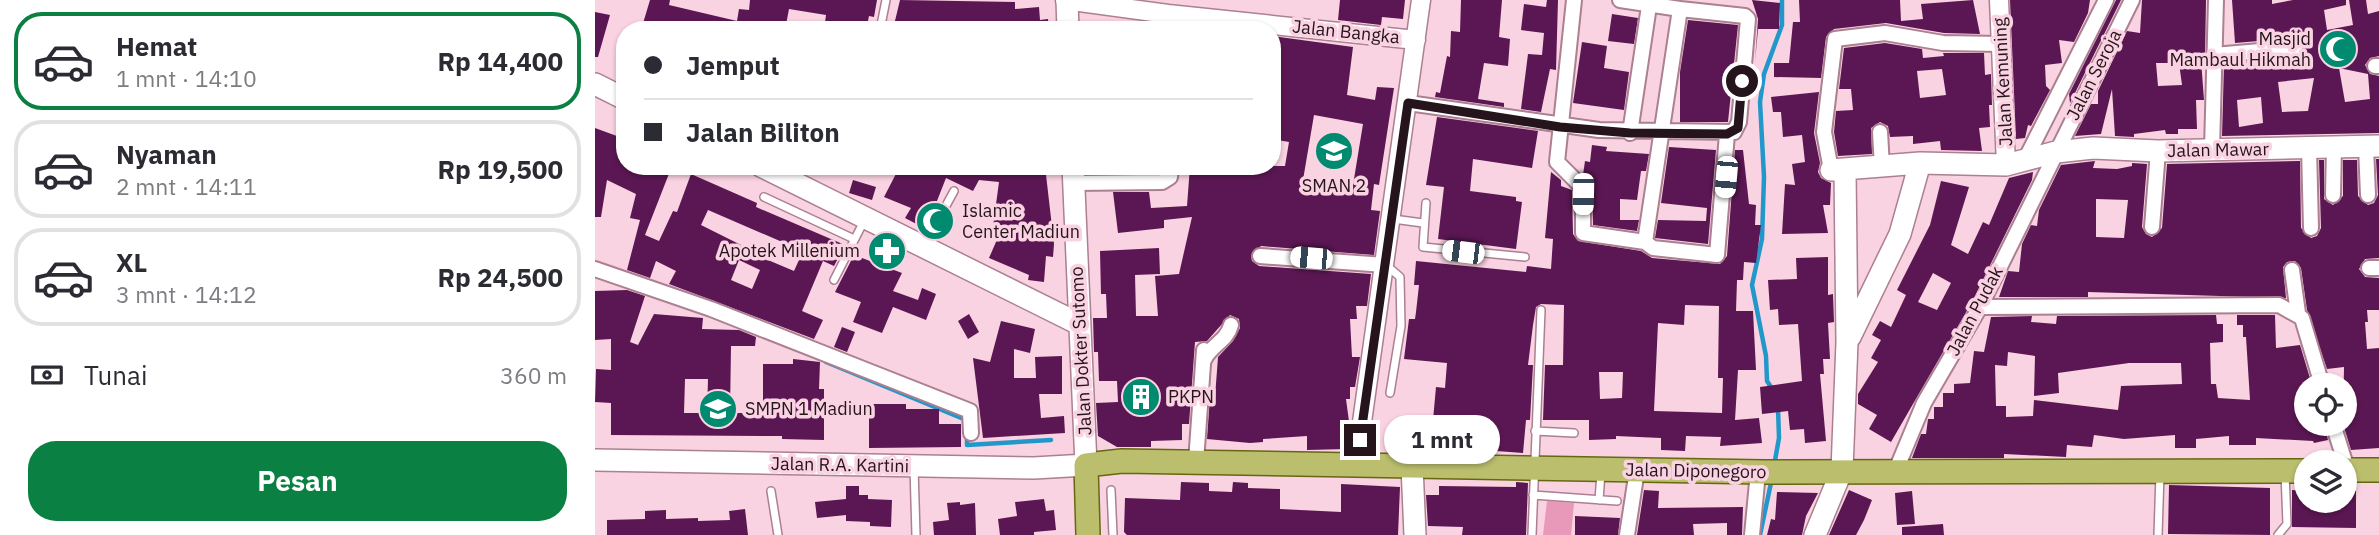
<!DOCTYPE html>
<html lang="id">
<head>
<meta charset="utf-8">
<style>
  :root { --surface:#fff; --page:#f7f7f7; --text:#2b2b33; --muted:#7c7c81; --line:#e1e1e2; --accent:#0b8043 }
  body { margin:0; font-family:"IBM Plex Sans",sans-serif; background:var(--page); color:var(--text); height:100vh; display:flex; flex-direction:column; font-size:26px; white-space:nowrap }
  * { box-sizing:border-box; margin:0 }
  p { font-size:23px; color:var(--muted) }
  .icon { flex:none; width:38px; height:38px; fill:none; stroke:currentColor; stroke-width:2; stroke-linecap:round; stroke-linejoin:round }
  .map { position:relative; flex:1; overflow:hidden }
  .panel { display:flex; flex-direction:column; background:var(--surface); width:595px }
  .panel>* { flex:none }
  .hud { position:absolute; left:21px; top:21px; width:665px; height:154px; border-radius:28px; box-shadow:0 2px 5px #0004; display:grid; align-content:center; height:154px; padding:0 28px; background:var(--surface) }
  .buttons { position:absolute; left:1699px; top:373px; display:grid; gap:14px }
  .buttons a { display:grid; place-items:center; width:63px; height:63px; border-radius:50%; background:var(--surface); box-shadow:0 2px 5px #0004; font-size:35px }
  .end { position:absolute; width:32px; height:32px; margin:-16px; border:9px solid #25141b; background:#fff; box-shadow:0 0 0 4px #fff }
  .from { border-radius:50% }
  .bubble { position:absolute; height:49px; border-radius:24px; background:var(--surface); box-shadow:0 2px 5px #0004; font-size:23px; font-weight:700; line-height:49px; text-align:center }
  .car { position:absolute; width:21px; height:42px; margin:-21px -10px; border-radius:9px; box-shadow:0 0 5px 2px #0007; background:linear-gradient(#fff 24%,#345 0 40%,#fff 0 76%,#345 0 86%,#fff 0) }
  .hud b { display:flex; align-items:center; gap:24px; height:66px; font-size:26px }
  .hud b+b { border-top:2px solid var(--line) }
  .hud i { width:18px; height:18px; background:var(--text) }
  ul { padding:12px 0 0; list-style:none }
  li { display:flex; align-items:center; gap:21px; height:98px; margin:0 14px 10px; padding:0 14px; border:4px solid var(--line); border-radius:28px }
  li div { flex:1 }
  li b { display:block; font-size:26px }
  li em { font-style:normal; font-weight:700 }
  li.active { border-color:var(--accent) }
  li>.icon { width:63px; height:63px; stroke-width:1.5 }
  .pay { display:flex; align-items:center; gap:18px; height:77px; padding:0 28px; font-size:26px }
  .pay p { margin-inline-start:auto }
  .action { display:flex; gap:14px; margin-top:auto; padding:14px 28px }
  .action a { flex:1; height:80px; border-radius:28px; background:var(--accent); color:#fff; font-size:28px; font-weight:700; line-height:80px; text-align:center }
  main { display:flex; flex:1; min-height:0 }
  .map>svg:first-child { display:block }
</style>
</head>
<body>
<main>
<section class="panel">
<ul>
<li class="active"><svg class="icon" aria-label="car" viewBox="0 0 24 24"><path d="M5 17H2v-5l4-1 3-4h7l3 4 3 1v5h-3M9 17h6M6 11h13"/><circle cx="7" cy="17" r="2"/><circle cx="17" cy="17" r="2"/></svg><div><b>Hemat</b><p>1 mnt · 14:10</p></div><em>Rp 14,400</em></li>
<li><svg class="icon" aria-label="car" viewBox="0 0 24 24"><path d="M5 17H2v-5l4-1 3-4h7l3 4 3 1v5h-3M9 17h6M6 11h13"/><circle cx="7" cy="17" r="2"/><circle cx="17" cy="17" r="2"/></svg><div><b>Nyaman</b><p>2 mnt · 14:11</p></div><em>Rp 19,500</em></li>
<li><svg class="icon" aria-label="car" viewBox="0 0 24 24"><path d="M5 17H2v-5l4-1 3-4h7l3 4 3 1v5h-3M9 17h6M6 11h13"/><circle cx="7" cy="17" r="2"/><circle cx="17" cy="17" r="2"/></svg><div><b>XL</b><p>3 mnt · 14:12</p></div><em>Rp 24,500</em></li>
</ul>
<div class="pay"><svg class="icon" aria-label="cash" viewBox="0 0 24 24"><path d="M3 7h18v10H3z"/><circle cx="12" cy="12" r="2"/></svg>Tunai<p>360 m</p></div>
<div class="action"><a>Pesan</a></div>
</section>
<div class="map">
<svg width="1784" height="535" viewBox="0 0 1784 535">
  <rect width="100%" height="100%" fill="#fad3e2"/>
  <!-- green -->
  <path fill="#e898b9" d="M952,501L979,503L976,535H948Z"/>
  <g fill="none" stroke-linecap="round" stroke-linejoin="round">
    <!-- stream -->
    <path stroke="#2297ca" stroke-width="4.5" d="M231,362L371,420
      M1178,390L1172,381L1171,356L1157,285L1167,239L1169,177L1165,102L1169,74L1187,25V0
      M372,436V445L456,440
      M1179,466L1184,438L1183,408
      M1165,535L1177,478"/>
  </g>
  <!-- building -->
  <path fill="#5b1753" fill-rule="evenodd" d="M55,0H75L74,5L142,21L144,9L154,10L155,0H282L279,17L274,16L271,30H229L231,15L194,9L190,30H46Z
    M305,0L420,2V9L444,7L445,20L453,19L454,30H388V23L358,22V30H303L304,26L299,25Z
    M745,0H810L808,19L787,17L786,25L743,20Z
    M866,0H907L904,37L915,39L913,66L889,63L883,99L909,103V107L840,97L841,92L845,93L852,56L855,57L856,31L865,32Z
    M952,0H963L961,70L955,69L946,112L926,109L933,54L947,55L949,33L926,30L929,4L951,7Z
    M1157,0L1185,3L1184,29H1163L1160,62L1163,19Z
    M1204,0H1305L1306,21L1328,19L1326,4L1378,0L1385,34L1349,33L1291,23L1239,29L1231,37L1226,78L1179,77V63H1194L1198,22H1205Z
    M1415,0H1495L1493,13L1479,42L1464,40L1467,63L1450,65L1451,86L1455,90L1436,126L1433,125L1430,138L1421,139Z
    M1521,0H1526L1475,103L1474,94Z
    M1547,0H1611L1610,59L1606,60L1609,100H1601L1602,129H1583V134H1571L1570,130L1539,134V137L1520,136L1517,89L1506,134L1480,136L1496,104H1503V91L1532,31L1545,33ZM1561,63H1584L1587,85L1563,86Z
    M1637,0H1677V4L1698,0H1751V5L1729,10L1732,30L1758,25L1754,0H1771L1773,14L1784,11V56L1775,58L1770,65L1775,74L1784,76V133L1627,136L1629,64L1701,58L1710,48L1707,42L1700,38L1640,43ZM1744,68L1773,74L1775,99L1750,102ZM1719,78L1713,111L1687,112L1683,82ZM1666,97L1668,123L1644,127L1642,100Z
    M0,12L15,15L3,57H0Z
    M1017,14L1043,18L1039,44L1013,41Z
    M1093,20L1143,25L1133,122H1085V72Z
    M677,36L758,47L752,95L780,100L782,87L799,88L784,185L779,184L776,210L785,211L779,255L666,246L656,255L657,261L664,266L776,274L772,306H761L762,319H755L757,357H765L760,387H755V399H751L755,429L752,449L712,450V436L668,439V442L655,443L612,439L615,397H620L623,357L638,341L645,328L644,319L635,315L612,341L600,342L594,424H587V440L556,441V447H522L503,436L501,403L523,402L522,381H504L503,352H499L498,318H512L511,294H506L505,251L564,248L565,274L540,275L541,316H563L560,276L584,274L597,217L569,220V228L523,233L518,192H554L556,208L592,206L595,166H690L694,142L677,139ZM719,115L768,124L758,185L708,180Z
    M987,42L1012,46L1009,68L1034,72L1029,110L978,103Z
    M1290,43L1327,49L1328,58L1349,56L1348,53H1389L1390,75L1396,74L1397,105H1394L1395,127L1384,128L1387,151L1346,150L1345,141L1318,144V136L1295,137L1293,126L1285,122L1276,128L1277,154L1243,156L1239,132L1241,111L1258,110L1256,89H1244L1249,48ZM1347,69L1351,95L1325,98L1322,71Z
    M1224,92L1219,133L1225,163L1223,172L1226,178L1236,183L1235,205H1228L1233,233L1187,234L1190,184L1200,185L1197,164L1210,162L1207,135L1188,137L1186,112H1178L1176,97Z
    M842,117L943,131L937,168L878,159L875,191L921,197V201L927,202L921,249L843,239L849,187L831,185Z
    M0,128L30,139V166H77L50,235L64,241L78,211L82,212L96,174L162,203L161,207L250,245L239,266L228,261L207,311L228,320L219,339L74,284L81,271L61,261L55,278L32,270L45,220L35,218L41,194L12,180L6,217H0ZM113,210L208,251L199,271L161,255L162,253L106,225ZM144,260L165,270L157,289L136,280Z
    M997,145L1012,147L1011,151L1054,154L1051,171H1046L1042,200L1025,199V220H1044L1042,231L998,225L997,191L988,175L990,161L995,162Z
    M1074,147L1121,150L1113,244L1060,238L1063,220L1111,221L1112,208L1066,203Z
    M1140,150H1148L1154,204L1161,205L1160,225H1166L1161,263L1149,262L1148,280H1142L1141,311H1158L1161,370H1143L1140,420L1164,418L1167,443L1125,446L1126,437L1091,436L1090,451L1066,450V438L1021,436V439L994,440V420H948L950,365H968L969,305L946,304L941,307L938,325L933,365H938L935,420H931L928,453L888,450V453H876L877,441L872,436L837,431L841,387L850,388L852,363L809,359L814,319H820L821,312L824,285H819L821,261L931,272L932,266L956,269L958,239L950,238L956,172L966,180V186L977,190L978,234L983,241L1046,251L1057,258L1125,264L1132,256ZM1090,305L1124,306L1123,378H1128L1127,413L1059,411L1063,323L1089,325ZM1004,372H1028L1027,398L1005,399Z
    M1781,159H1784V258L1770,259L1764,269L1770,277L1784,278V310H1772L1773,322H1770L1772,349L1784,348V448L1756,450L1748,424L1749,367L1732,369L1712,310L1706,268L1700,261L1692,262L1688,267L1691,298L1493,292V297H1404L1413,271L1424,272L1427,244L1436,225L1442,226L1444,210L1466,165L1500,161L1498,168L1522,169L1537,166V163L1552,164L1547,227L1551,234L1557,237L1567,228L1572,164L1705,161L1706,228L1716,238L1722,236L1726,228L1724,160H1729V199L1738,205L1748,196V160H1762L1763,196L1773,205L1779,203L1783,195ZM1501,199L1533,200L1529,238L1501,237Z
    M305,166H450L459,244L458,257L451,256L449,282L433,280L434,275L394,258L404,235L397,234L404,182L384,180L378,191L351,178L331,229L310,218L316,208L289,197Z
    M1438,172L1437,180L1377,302L1296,442L1274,429L1282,415L1263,404V394L1283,362L1276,358L1286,340L1277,335L1285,321L1296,327L1311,295L1302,290L1335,225L1346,181L1374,187L1356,245L1373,254L1388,222L1394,225L1414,178ZM1338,273L1356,283L1342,310L1323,302Z
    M258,180L281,187L277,200L254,193Z
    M259,255L307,273L298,291L323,300L327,288L341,294L331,320L298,307L287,333L258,322L266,302L240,292Z
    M1233,257V295L1238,294L1239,322L1233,323L1235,359H1228L1229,374H1225L1231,441L1210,443L1209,429L1195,430L1193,411L1167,414L1165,387L1207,381L1203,324L1184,325L1183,309L1175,310L1173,280L1202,279L1201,258Z
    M32,290L50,296L35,342L43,345L59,314L108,318L107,329L144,330L161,337L160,346H136L135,413H168V364H198V359L225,362L224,389H229V440L187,439V436L16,435V403L0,402L1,369L16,370V339L0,340V291ZM90,379H113L112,413H89Z
    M374,314L384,332L373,339L363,321Z
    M1621,315L1622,324H1628V342L1615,343L1616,384H1621L1623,398L1655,400L1651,337H1648V325H1642V315H1680L1681,348L1705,345L1717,385H1712V424H1729L1733,440L1719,443L1718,441L1661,438V445H1634V436L1601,439V448H1580V435L1529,439L1499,435L1497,447L1472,445L1471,457L1409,454V458H1317L1326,434H1331L1333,419H1339V407H1348V393H1359V384L1375,383L1379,351L1389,352L1396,317L1437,316L1436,322L1461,324L1462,316ZM1413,352L1440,356L1439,396L1464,393L1463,373L1534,363H1586L1587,384L1526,386L1523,410L1439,400L1438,416L1411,417V406H1401L1400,365L1412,366Z
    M406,321L440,329L435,353L419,349V378H441L440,357L467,356V394H444L446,418L469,416L470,433L388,438L378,358L395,362Z
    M247,327L260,332L252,352L239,347Z
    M274,404H311V409H344V424H366V447L274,448Z
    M818,421L835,422L832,451L816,449Z
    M586,482L614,483V491L637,492L638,482L653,483V488L685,489V509L746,512V484L805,487L803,535H532L529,532L530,498L585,500Z
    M921,482L933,483L931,535H867L868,527L833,526L831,495H844V486L921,487Z
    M1574,485L1675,488V535L1573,534Z
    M251,486H264V495H273V499L297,500L296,527L275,526V522L251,521V515L222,518L220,502L251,499Z
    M1049,490L1064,491L1063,508L1148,507L1147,535H1132V523L1098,524L1099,535H1042Z
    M1254,490L1277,500L1269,520L1261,535H1234Z
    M1697,490L1712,491V500H1750V491H1761V528L1697,527Z
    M1317,491L1320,524L1302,525L1300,493Z
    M1182,492L1223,493L1211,516L1207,535H1172L1176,519L1180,520Z
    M449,499L451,511L459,510L461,530L439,532V535H405L403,519L422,516L420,502Z
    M365,502V505L380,503L381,535H339L338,522L354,520L352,503Z
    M150,509L153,535H12V520L50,519V511L71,510V519L103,518V521L135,520L134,511Z
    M980,516L1025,518L1023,535H980Z
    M1348,524L1349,535H1307V527Z"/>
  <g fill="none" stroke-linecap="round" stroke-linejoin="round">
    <defs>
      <path id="service" d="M285,30L291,0
        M169,197L259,239
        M831,203L828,247L930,257
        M798,219L828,223
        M329,246L359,191
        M791,265L805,277L806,326L795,393
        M239,280L270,219
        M940,431L979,433
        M838,439L869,441
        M848,464L850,440
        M319,467L321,535
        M516,490L518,535
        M176,491L183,535
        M938,495L1022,501
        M1004,500L1006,473
        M937,535L946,310
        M1563,535L1565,474
        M1683,535L1692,524L1690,473"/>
      <path id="minor" d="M979,0L962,162L985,185L988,194V233L1050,242L1058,248L1122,255L1132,134
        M1025,0L1085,9L1050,242
        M1619,55L1700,48
        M1780,66H1784
        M813,103L1004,130L1139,132L1144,122L1153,19L1150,16L1085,9
        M1285,132L1287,167
        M1035,133L1054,6
        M1771,147L1773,195
        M1714,148L1716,228
        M1617,149L1621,0
        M1430,160L1511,0
        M1236,170L1229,132L1240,39L1290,33L1348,43L1406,44
        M479,183L567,182L575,177L576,166
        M1738,195L1739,147
        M1557,227L1563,151
        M665,256L790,265
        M1774,268H1784
        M0,269L116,309L370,409L375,411L376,433
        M1697,270L1703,313
        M1385,307L1684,305L1707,318L1727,385
        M609,360C616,345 632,341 636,325
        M1738,424L1750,462
        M601,462L609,350
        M1301,470L1329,403L1385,307L1537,0
        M1032,535L1042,470
        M1157,535L1163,472"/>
      <path id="tertiary" d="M470,0L573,14L821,40
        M1404,0L1411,165
        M761,465L826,0"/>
      <path id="secondary" d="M472,0L473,30
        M0,84L30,99
        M166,166L484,324
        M1236,170L1325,163L1411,165L1461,152L1498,148L1563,151L1784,146
        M1255,337L1305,234L1325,163
        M0,460L439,468L491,465L478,166
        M817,466L820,535
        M1220,535L1247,470L1252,342L1250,170"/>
      <path id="primary" d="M1750,470H1784
        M493,535L491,465L527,461L1169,472L1712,471"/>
    </defs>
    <!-- service casing -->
    <use href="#service" stroke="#ac7f91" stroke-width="10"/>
    <!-- minor casing -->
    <use href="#minor" stroke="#ac7f91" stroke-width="18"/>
    <!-- tertiary casing -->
    <use href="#tertiary" stroke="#ac7f91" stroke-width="21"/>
    <!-- secondary casing -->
    <use href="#secondary" stroke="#ac7f91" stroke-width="24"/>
    <!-- primary casing -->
    <use href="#primary" stroke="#686711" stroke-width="26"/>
    <!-- service -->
    <use href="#service" stroke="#fff" stroke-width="7"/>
    <!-- minor -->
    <use href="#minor" stroke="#fff" stroke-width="14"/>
    <!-- tertiary -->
    <use href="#tertiary" stroke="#fff" stroke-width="18"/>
    <!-- secondary -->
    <use href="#secondary" stroke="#fff" stroke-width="21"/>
    <!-- primary -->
    <use href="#primary" stroke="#babe6d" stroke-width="23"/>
  </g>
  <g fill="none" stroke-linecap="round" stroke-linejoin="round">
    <!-- route -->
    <path stroke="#25141b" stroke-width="9" d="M765,440L813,103L965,127L1035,133L1132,134L1143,128L1147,81"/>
  </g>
  <!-- icons -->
  <defs>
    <symbol id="mosque-disc" viewBox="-11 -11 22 22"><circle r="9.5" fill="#008a70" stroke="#fad3e2"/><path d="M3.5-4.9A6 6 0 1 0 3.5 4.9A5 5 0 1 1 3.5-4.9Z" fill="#fff"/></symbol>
    <symbol id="school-disc" viewBox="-11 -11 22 22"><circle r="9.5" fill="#008a70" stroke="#fad3e2"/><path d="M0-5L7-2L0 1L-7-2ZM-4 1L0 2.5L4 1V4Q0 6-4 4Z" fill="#fff"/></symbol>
    <symbol id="pharmacy-disc" viewBox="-11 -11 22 22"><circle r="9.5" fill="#008a70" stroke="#fad3e2"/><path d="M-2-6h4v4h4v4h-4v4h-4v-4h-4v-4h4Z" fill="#fff"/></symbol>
    <symbol id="building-disc" viewBox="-11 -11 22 22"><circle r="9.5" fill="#008a70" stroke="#fad3e2"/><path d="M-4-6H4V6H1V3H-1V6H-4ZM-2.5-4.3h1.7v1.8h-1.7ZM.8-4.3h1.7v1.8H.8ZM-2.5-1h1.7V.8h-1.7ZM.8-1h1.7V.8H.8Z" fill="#fff"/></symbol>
  </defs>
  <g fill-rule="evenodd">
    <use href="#mosque-disc" x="1721" y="27" width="44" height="44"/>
    <use href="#school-disc" x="717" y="129" width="44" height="44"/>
    <use href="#mosque-disc" x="318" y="199" width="44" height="44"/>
    <use href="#pharmacy-disc" x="270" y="229" width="44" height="44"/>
    <use href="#building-disc" x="524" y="375" width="44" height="44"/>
    <use href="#school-disc" x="101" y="387" width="44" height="44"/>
  </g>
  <g text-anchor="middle" stroke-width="7" stroke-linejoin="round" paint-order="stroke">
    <!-- street labels -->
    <g font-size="18" fill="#25141b" stroke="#fad3e2">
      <text transform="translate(751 32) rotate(6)" y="6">Jalan Bangka</text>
      <text transform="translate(1499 75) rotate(-63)" y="6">Jalan Seroja</text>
      <text transform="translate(1408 82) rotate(-93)" y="6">Jalan Kemuning</text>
      <text transform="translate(1623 150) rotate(-1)" y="6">Jalan Mawar</text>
      <text transform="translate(1380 311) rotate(-62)" y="6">Jalan Pudak</text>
      <text transform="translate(486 351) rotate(-93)" y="6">Jalan Dokter Sutomo</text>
      <text transform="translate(245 465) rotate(1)" y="6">Jalan R.A. Kartini</text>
      <text transform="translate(1101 471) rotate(1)" y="6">Jalan Diponegoro</text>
    </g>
    <!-- poi labels -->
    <g font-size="18" fill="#25141b" stroke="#fad3e2" text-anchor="start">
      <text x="1716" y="45" text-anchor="end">Masjid<tspan x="1716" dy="21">Mambaul Hikmah</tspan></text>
      <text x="739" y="192" text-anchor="middle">SMAN 2</text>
      <text x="367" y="217">Islamic<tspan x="367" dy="21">Center Madiun</tspan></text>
      <text x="265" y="257" text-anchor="end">Apotek Millenium</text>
      <text x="573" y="403">PKPN</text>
      <text x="150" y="415">SMPN 1 Madiun</text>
    </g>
  </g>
</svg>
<div class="buttons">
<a><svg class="icon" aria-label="locate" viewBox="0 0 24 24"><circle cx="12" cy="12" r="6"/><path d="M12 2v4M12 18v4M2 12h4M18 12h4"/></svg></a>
<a><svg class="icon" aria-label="layers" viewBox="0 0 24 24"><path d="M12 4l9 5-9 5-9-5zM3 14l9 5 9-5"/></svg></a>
</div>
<i class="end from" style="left:1147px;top:81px"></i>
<i class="end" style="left:765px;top:440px"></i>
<div class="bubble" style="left:789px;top:415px;width:116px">1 mnt</div>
<i class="car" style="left:1131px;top:177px;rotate:185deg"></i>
<i class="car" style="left:988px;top:194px;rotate:181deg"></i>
<i class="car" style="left:868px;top:252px;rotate:277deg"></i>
<i class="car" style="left:716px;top:258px;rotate:275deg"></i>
<div class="hud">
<b><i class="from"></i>Jemput</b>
<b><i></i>Jalan Biliton</b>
</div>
</div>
</main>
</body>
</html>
